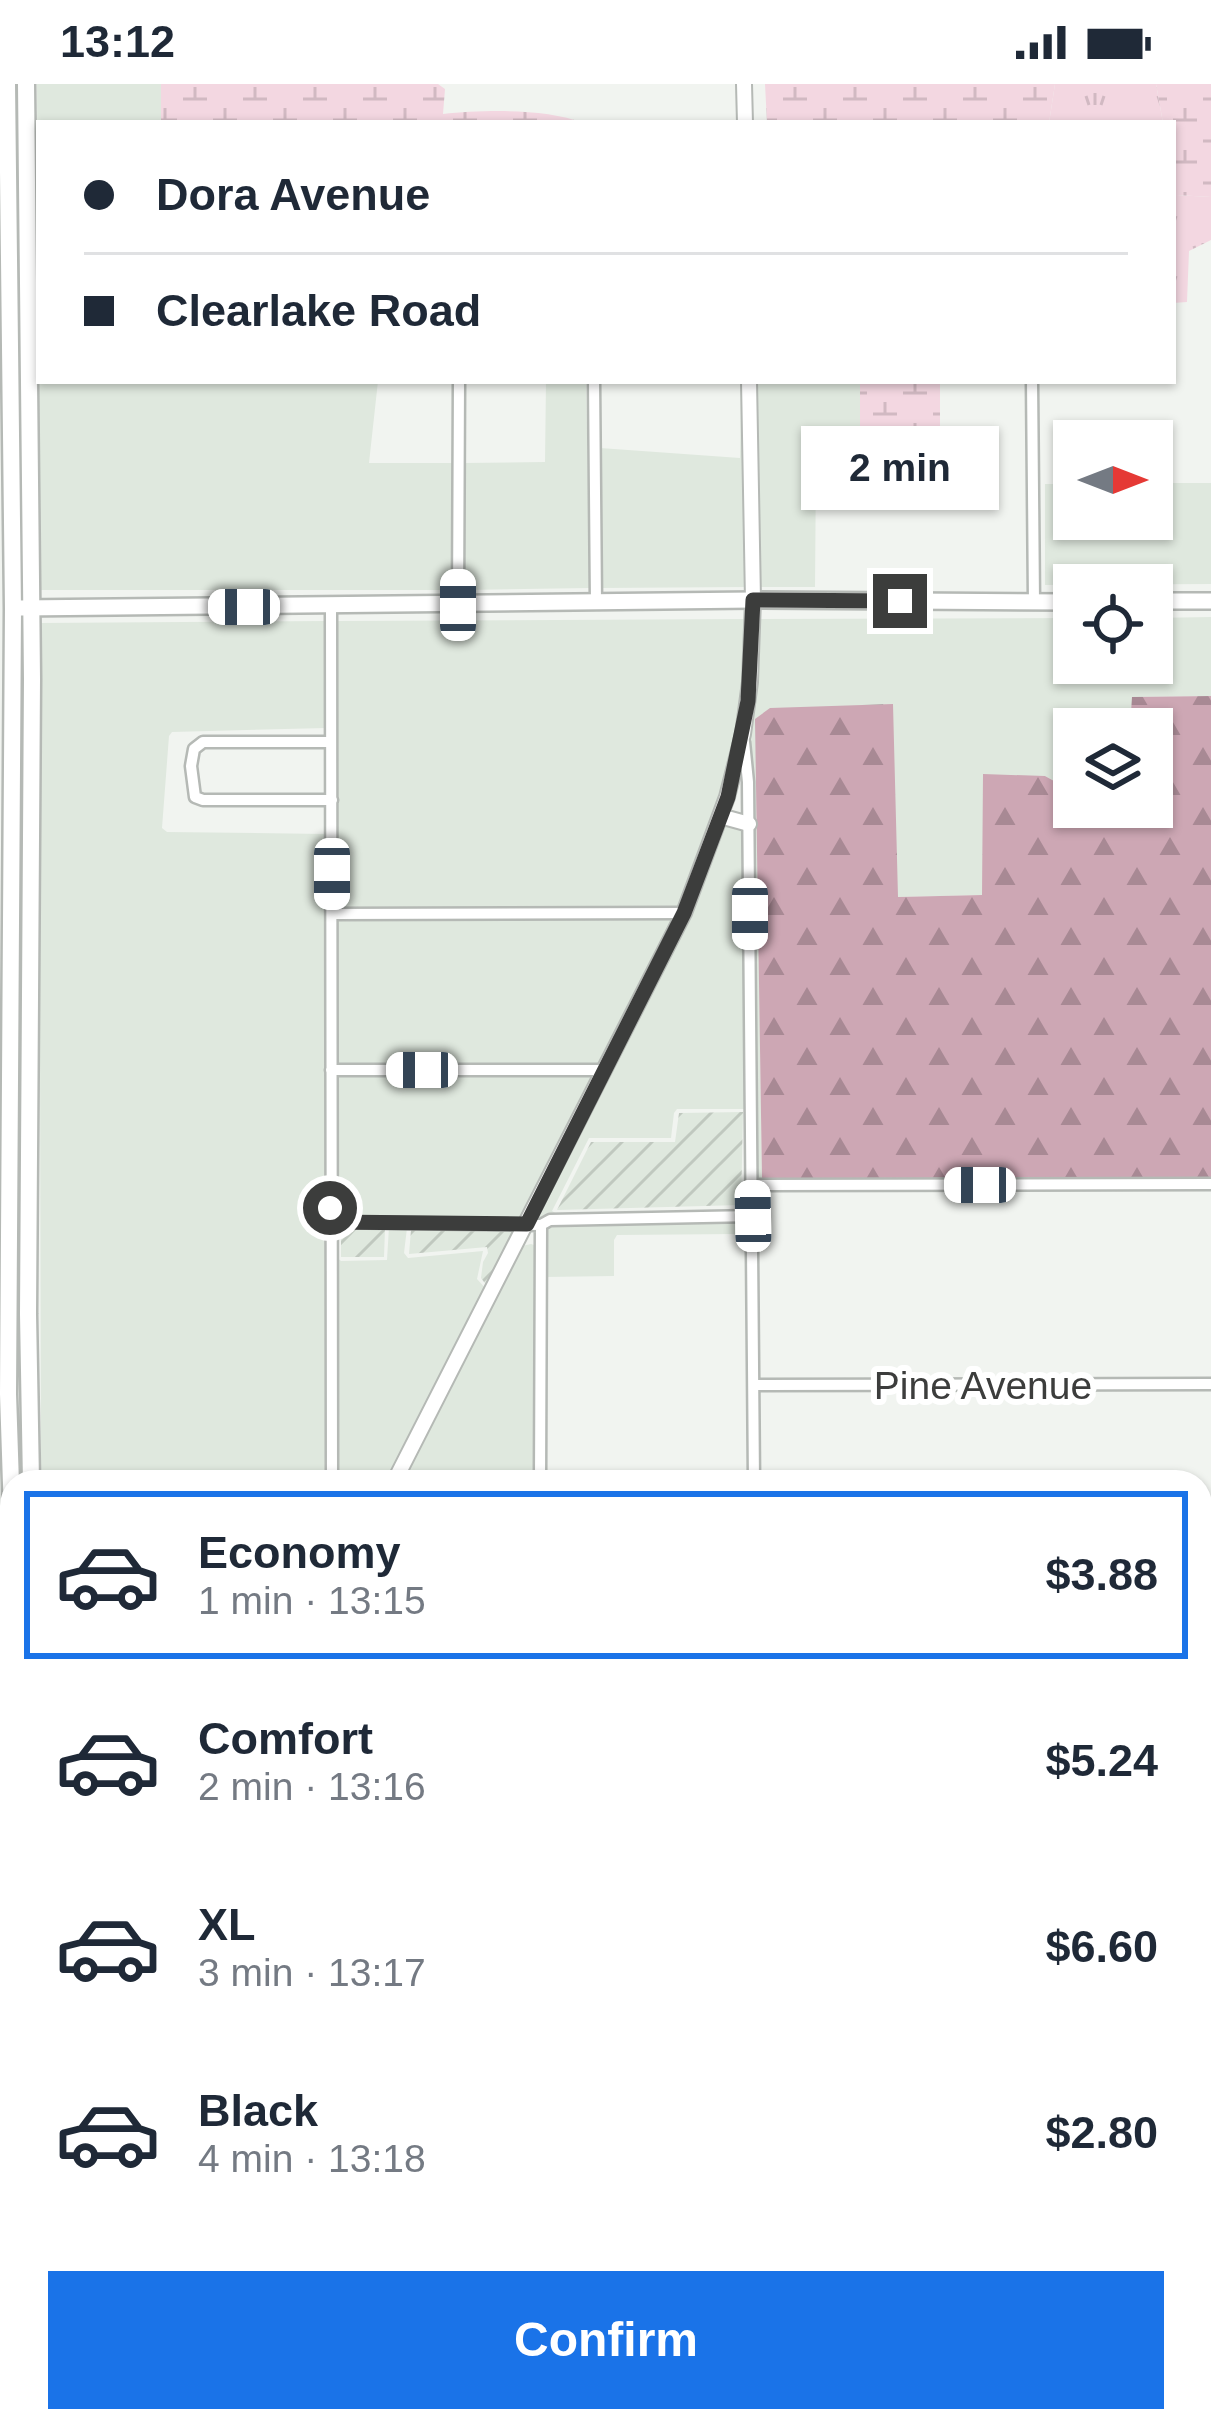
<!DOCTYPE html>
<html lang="en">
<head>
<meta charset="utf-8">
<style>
  :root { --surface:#fff; --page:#f6f6f7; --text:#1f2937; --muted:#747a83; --line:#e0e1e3; --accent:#1a73e8 }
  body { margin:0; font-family:Arial,sans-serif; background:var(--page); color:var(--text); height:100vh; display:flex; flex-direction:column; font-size:45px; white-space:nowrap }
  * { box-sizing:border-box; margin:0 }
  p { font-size:39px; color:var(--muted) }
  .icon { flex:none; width:66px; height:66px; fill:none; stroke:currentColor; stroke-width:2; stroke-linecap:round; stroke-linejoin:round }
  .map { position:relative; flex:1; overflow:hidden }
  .side { position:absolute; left:0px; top:1386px; width:1212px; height:963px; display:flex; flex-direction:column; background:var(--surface); border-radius:36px 36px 0 0; box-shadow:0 3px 9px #0004 }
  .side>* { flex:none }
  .guide { position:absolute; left:36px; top:36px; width:1140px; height:264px; border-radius:0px; box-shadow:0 3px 9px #0004; display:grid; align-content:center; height:264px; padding:0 48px; background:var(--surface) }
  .needle { width:78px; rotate:90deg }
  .controls { position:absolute; left:1053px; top:336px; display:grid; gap:24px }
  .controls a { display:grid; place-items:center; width:120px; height:120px; border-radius:0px; background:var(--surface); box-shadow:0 3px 9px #0004; font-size:60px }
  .end { position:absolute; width:54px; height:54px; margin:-27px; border:15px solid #3c3d3c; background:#fff; box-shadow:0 0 0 6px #fff }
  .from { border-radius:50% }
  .bubble { position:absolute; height:84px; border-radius:0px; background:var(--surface); box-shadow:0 3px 9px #0004; font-size:39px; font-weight:600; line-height:84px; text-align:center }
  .car { position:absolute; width:36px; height:72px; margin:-36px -18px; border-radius:15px; box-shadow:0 0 9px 3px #0007; background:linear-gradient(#fff 24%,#345 0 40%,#fff 0 76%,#345 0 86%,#fff 0) }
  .guide b { display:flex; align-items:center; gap:42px; height:114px; font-size:45px }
  .guide b+b { border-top:3px solid var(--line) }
  .guide i { width:30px; height:30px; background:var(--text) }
  ul { padding:21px 0 0; list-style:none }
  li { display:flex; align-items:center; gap:36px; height:168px; margin:0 24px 18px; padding:0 24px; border:6px solid transparent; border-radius:0px }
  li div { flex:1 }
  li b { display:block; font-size:45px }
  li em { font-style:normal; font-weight:600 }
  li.selected { border-color:var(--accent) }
  li>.icon { width:108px; height:108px; stroke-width:1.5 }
  .button { display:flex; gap:24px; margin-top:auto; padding:24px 48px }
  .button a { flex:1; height:138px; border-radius:0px; background:var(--accent); color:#fff; font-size:48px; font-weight:600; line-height:138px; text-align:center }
  .status { display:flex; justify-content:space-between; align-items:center; height:84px; padding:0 60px; background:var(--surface); direction:ltr }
  .status svg { height:33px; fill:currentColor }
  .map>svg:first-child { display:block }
</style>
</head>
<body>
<div class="status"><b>13:12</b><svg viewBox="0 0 49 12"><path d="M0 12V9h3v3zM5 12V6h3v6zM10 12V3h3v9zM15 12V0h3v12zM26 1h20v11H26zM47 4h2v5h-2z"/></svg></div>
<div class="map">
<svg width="1211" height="2348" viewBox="0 0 1211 2348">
  <defs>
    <pattern id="industrial-furrows" width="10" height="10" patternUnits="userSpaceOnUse" patternTransform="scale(3)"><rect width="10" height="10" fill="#dfe8de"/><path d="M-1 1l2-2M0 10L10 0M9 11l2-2" fill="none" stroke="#c0c8bf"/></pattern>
    <pattern id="grass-tufts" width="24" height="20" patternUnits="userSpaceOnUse" patternTransform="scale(3)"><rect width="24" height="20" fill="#f3d7e1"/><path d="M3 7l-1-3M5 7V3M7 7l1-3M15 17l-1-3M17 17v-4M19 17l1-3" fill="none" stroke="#d1b9c2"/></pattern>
    <pattern id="forest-firs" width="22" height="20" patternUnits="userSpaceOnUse" patternTransform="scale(3)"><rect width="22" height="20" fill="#cda7b4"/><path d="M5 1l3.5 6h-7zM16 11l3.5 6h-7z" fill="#a88994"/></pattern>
    <pattern id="wetland-marsh" width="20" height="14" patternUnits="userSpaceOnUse" patternTransform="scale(3)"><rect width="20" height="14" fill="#f3d7e1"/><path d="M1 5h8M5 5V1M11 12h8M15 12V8" fill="none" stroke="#d1b9c2"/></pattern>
  </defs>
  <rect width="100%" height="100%" fill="#f1f4f0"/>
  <!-- built -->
  <path fill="#dfe8de" d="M37,0H161V39H39V297H378L369,379H453V506H39Z
    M546,297H586L590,504L464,506V379L545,378Z
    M741,297H744L747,503L601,504L600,364L740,374Z
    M755,297H860V346L854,379L816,380L815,503H758Z
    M1152,399H1211V500L1045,501V400H1074V435H1152Z
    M1211,533V612L1133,613L1130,645H1074V702H1063L1045,692L983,811L898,813L756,635L762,1096H758L755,737L748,650L758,535L1074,534V579H1152V534Z
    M747,535L745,598L737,649L722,712L680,824L338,825L337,537Z
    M325,537L326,644L172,648L169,652L162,744L167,748L326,750V1398H41L39,539Z
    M724,738L743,744L746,1025H677L674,1029L671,1054H589L552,1127L557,1130L620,1129L550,1131L536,1135Z
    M675,834L599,982L337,981L338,835Z
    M336,991H594L524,1135L336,1133Z
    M747,1137V1159L742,1160L741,1152L737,1150L617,1151L614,1156V1192L545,1193L546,1143L551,1141Z
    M336,1143V1173L341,1177L387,1176L389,1143L407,1144L404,1169L408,1174L483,1167L477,1195L487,1206L388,1398H337Z
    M531,1160L534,1161L535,1394L400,1398L522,1162Z"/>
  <!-- industrial -->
  <path fill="url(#industrial-furrows)" d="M743,1028L741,1121L557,1126L591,1058H675L679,1029Z
    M385,1145L384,1173H341V1146Z
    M515,1145L487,1202L481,1194L483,1178L488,1169L487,1163L409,1170L411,1146Z"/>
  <!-- grass -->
  <path fill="url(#grass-tufts)" d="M1055,0H1156L1163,39H1049Z
    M1173,101L1176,111L1211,113V156L1189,167L1187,218L1173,219Z"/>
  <!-- forest -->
  <path fill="url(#forest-firs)" d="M1211,612V1095L762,1096L755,635L770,624L893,620L898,813L982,811L983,690L1045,692L1063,702H1074V723H1152V645H1130L1132,613Z"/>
  <!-- wetland -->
  <path fill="url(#wetland-marsh)" d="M161,0H438L445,5L443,30C483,26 546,24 583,39H161Z
    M765,0H1055L1049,39H767Z
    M1156,0H1211V113L1176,111L1173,101V39H1163Z
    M860,297H940V413L852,416L848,399L860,347Z"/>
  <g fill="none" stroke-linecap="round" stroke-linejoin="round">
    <defs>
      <path id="minor" d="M594,297L596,519
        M1032,297L1034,518
        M458,521L459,297
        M331,522L332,1398
        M331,658H203L194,665L191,682L195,713L203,716H332
        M744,658L748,698L754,1398
        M332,830L684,829
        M331,986H603
        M752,1101L1211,1100
        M330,1138L541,1141L550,1136L753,1132
        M754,1301L1211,1300
        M540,1398L541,1141
        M1200,1500H1211
        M1200,1753H1211
        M1200,1864H1211
        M0,2009H12
        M1200,2158H1211
        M478,2337V2348
        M620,2337V2348
        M989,2337V2348
        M752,2348V2337"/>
      <path id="tertiary" d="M744,0L745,39
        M720,732L749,740
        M394,1398L684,829L727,713L743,650L750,598L753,516L749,297
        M1200,1689H1211
        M1200,2271H1211
        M330,2348V2337"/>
      <path id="secondary" d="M1152,517H1211
        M21,524L753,516L1074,518"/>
      <path id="primary" d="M7,0L13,525L8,1310L12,1430
        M26,0L32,595L28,1230L31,1398
        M11,2348L12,2091
        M33,2348V2337"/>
    </defs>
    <!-- minor casing -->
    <use href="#minor" stroke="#b5b9b5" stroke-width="15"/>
    <!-- tertiary casing -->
    <use href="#tertiary" stroke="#b5b9b5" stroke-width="18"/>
    <!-- secondary casing -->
    <use href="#secondary" stroke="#b5b9b5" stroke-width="20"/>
    <!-- primary casing -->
    <use href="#primary" stroke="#b5b9b5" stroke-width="21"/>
    <!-- minor -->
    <use href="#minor" stroke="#fff" stroke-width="10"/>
    <!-- tertiary -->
    <use href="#tertiary" stroke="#fff" stroke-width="14"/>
    <!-- secondary -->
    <use href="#secondary" stroke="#fff" stroke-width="15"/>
    <!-- primary -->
    <use href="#primary" stroke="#fff" stroke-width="16"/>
  </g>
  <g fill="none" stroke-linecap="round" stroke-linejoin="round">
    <!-- route -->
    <path stroke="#3c3d3c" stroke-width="15" d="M330,1124V1138L527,1140L684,829L728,713L748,617L753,516L900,517"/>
  </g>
  <g text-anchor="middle" stroke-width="12" stroke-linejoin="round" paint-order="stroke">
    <!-- street labels -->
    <g font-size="39" fill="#3c3d3c" stroke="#fff">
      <text x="983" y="1315">Pine Avenue</text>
    </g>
  </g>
</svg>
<div class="controls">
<a><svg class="needle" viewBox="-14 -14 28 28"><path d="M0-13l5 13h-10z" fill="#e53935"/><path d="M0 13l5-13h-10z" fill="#747a83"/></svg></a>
<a><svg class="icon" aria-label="locate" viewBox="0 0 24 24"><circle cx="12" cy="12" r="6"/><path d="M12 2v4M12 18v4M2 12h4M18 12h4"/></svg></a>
<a><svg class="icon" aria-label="layers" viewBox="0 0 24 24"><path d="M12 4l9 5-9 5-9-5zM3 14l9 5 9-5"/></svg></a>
</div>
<i class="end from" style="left:330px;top:1124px"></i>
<i class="end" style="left:900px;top:517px"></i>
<div class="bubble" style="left:801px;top:342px;width:198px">2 min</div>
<i class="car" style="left:458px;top:521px;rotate:0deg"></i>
<i class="car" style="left:244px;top:523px;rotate:270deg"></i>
<i class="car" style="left:332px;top:790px;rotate:180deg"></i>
<i class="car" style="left:750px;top:830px;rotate:180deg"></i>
<i class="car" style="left:422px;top:986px;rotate:270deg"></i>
<i class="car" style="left:980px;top:1101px;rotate:270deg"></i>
<i class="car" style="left:753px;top:1132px;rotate:359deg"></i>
<div class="guide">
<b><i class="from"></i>Dora Avenue</b>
<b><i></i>Clearlake Road</b>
</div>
<section class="side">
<ul>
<li class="selected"><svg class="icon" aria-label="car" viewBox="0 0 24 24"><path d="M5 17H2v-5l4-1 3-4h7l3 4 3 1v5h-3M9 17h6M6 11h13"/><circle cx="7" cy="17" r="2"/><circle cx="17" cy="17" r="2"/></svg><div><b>Economy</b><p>1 min · 13:15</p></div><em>$3.88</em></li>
<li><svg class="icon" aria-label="car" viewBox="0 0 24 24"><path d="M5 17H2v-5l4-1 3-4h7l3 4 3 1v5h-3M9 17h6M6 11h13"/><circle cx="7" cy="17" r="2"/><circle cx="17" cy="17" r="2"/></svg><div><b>Comfort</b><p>2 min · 13:16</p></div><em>$5.24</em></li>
<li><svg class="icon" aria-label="car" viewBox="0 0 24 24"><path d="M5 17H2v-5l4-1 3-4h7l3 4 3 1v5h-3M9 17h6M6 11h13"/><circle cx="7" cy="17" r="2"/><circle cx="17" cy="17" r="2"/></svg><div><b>XL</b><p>3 min · 13:17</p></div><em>$6.60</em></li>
<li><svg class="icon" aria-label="car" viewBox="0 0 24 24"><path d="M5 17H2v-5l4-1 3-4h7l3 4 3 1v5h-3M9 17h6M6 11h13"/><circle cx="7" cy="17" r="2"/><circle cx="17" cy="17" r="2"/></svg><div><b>Black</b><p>4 min · 13:18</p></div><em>$2.80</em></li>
</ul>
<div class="button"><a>Confirm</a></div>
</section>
</div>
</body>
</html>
